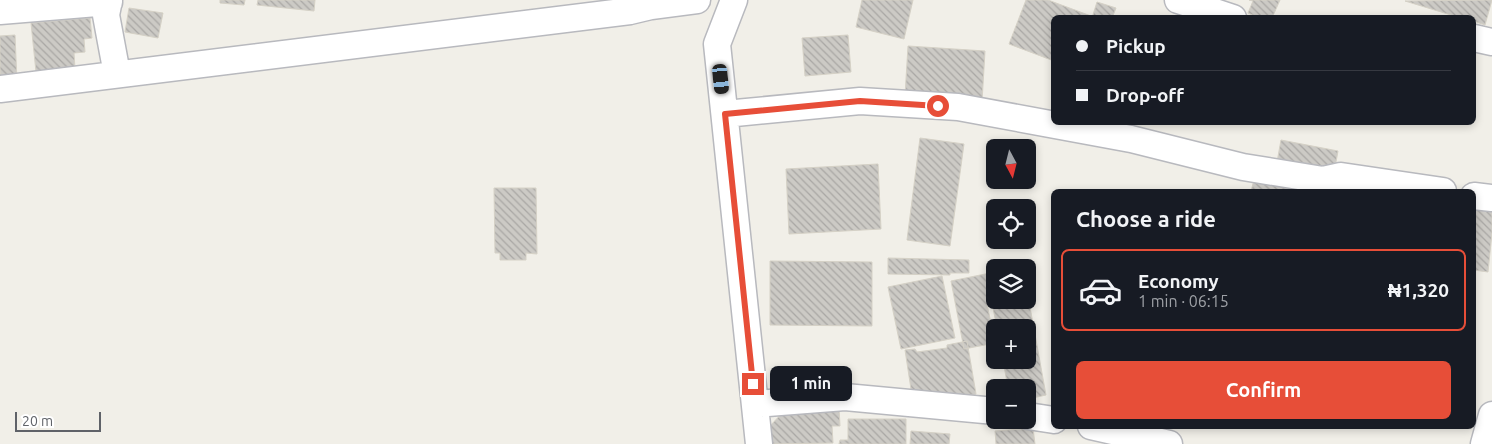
<!DOCTYPE html>
<html lang="en">
<head>
<meta charset="utf-8">
<style>
  :root { --surface:#171b24; --page:#20242c; --text:#f1f3f6; --muted:#9ea1a6; --line:#363941; --accent:#e74e38 }
  body { margin:0; font-family:Ubuntu,sans-serif; background:var(--page); color:var(--text); height:100vh; display:flex; flex-direction:column; font-size:19px; white-space:nowrap }
  * { box-sizing:border-box; margin:0 }
  p { font-size:16px; color:var(--muted) }
  .icon { flex:none; width:28px; height:28px; fill:none; stroke:currentColor; stroke-width:2; stroke-linecap:round; stroke-linejoin:round }
  .map { position:relative; flex:1; overflow:hidden }
  .side { position:absolute; left:1051px; top:189px; width:425px; height:240px; display:flex; flex-direction:column; background:var(--surface); border-radius:8px; box-shadow:0 2px 8px #0003 }
  .side>* { flex:none }
  .hud { position:absolute; left:1051px; top:15px; width:425px; height:110px; border-radius:8px; box-shadow:0 2px 8px #0003; display:grid; align-content:center; height:110px; padding:0 25px; background:var(--surface) }
  .needle { width:32px; rotate:173deg }
  .fabs { position:absolute; left:986px; top:139px; display:grid; gap:10px }
  .fabs a { display:grid; place-items:center; width:50px; height:50px; border-radius:8px; background:var(--surface); box-shadow:0 2px 8px #0003; font-size:25px }
  .scale { position:absolute; left:15px; bottom:12px; width:86px; box-sizing:border-box; padding-left:5px; border:2px solid #5f6268; border-top:0; font-size:14px; line-height:18px; white-space:nowrap; color:#5f6268; -webkit-text-stroke:4px #fff; paint-order:stroke }
  .end { position:absolute; width:22px; height:22px; margin:-11px; border:6px solid #e74e38; background:#fff; box-shadow:0 0 0 2px #fff }
  .from { border-radius:50% }
  .bubble { position:absolute; height:35px; border-radius:8px; background:var(--surface); box-shadow:0 2px 8px #0003; font-size:16px; font-weight:700; line-height:35px; text-align:center }
  .car { position:absolute; width:15px; height:30px; margin:-15px -8px; border-radius:6px; box-shadow:0 0 4px 1px #0007; background:linear-gradient(#222 24%,#8ab4d8 0 40%,#222 0 76%,#8ab4d8 0 86%,#222 0) }
  .hud b { display:flex; align-items:center; gap:18px; height:48px; font-size:19px }
  .hud b+b { border-top:1px solid var(--line) }
  .hud i { width:12px; height:12px; background:var(--text) }
  ul { padding:0; list-style:none }
  li { display:flex; align-items:center; gap:15px; height:82px; margin:0 10px 8px; padding:0 15px; border:2px solid transparent; border-radius:8px }
  li div { flex:1 }
  li b { display:block; font-size:19px }
  li em { font-style:normal; font-weight:700 }
  li.current { border-color:var(--accent) }
  li>.icon { width:45px; height:45px; stroke-width:1.5 }
  h2 { padding:0 25px; font-size:22px; line-height:60px }
  .cta { display:flex; gap:10px; margin-top:auto; padding:10px 25px }
  .cta a { flex:1; height:58px; border-radius:8px; background:var(--accent); color:#fff; font-size:20px; font-weight:700; line-height:58px; text-align:center }
  .map>svg:first-child { display:block }
</style>
</head>
<body>
<div class="map">
<svg width="1492" height="444" viewBox="0 0 1492 444">
  <defs>
    <pattern id="building-back-hatch" width="6" height="6" patternUnits="userSpaceOnUse" patternTransform="scale(1.25)"><rect width="6" height="6" fill="#cccac5"/><path d="M-1 5l2 2M0 0l6 6M5-1l2 2" fill="none" stroke="#a9a7a4"/></pattern>
  </defs>
  <rect width="100%" height="100%" fill="#f1efe8"/>
  <!-- building -->
  <path fill="url(#building-back-hatch)" stroke="#d5d1c6" d="M220,0H245L244,5L220,3Z
    M258,0H315L314,11L257,5Z
    M862,0H913L904,39L856,27Z
    M1026,0H1048L1091,16L1090,18H1054V61L1009,44Z
    M1249,0H1280L1272,18H1259L1248,13L1253,1Z
    M1492,0L1485,25L1474,21V18H1461L1405,1Z
    M1097,2L1116,8L1112,18H1092Z
    M129,8L163,13L158,38L125,32Z
    M90,18L92,38L84,39L85,52L74,53L75,69L36,72L31,23Z
    M15,35L17,82L0,83V36Z
    M848,35L851,72L805,76L802,38Z
    M908,46L985,51L982,102L905,96Z
    M920,138L964,144L950,246L907,240Z
    M1281,140L1338,151L1334,173L1277,162Z
    M878,164L881,229L789,234L786,169Z
    M1254,180L1301,191H1251Z
    M494,188H536L537,254L526,253V260H500V253H495Z
    M1474,210L1492,211V233L1488,272L1474,270V277Z
    M888,258L969,260V273H950V275L888,274Z
    M770,261L872,262V326L770,325Z
    M995,272V300H1028V296L1046,395L1028,399V388H1008L1003,360H1028V328H997L991,298L986,299L995,343L964,349L951,281Z
    M942,276L955,338L901,349L888,287Z
    M967,341L976,394L949,399L911,389L905,350L915,349L917,352L947,348V345Z
    M839,407L840,426H832L833,443L770,444L769,427L785,410Z
    M848,419H906V444H839L840,440H848Z
    M1033,428L1035,444H996L995,431Z
    M911,431L950,434L949,444H910Z"/>
  <g fill="none" stroke-linecap="round" stroke-linejoin="round">
    <defs>
      <path id="street" d="M109,0L106,15L117,74
        M734,0L717,44L759,444
        M1178,0L1233,18
        M0,11L109,2
        M1474,38L1492,42
        M0,89L630,11L651,6L697,0
        M725,114L860,101L958,107L1131,139L1243,167L1323,180L1341,176L1443,191
        M1474,196L1492,198
        M755,404L845,397L995,411
        M1028,416L1054,420
        M1091,426L1169,444
        M1484,444L1492,415"/>
    </defs>
    <!-- street casing -->
    <use href="#street" stroke="#b8b9be" stroke-width="29"/>
    <!-- street -->
    <use href="#street" stroke="#fff" stroke-width="26"/>
  </g>
  <g fill="none" stroke-linecap="round" stroke-linejoin="round">
    <!-- route -->
    <path stroke="#e74e38" stroke-width="6" d="M753,384L725,114L860,101L938,106"/>
  </g>
</svg>
<div class="fabs">
<a><svg class="needle" viewBox="-14 -14 28 28"><path d="M0-13l5 13h-10z" fill="#e53935"/><path d="M0 13l5-13h-10z" fill="#9ea1a6"/></svg></a>
<a><svg class="icon" aria-label="locate" viewBox="0 0 24 24"><circle cx="12" cy="12" r="6"/><path d="M12 2v4M12 18v4M2 12h4M18 12h4"/></svg></a>
<a><svg class="icon" aria-label="layers" viewBox="0 0 24 24"><path d="M12 4l9 5-9 5-9-5zM3 14l9 5 9-5"/></svg></a>
<a>+</a>
<a>−</a>
</div>
<div class="scale">20 m</div>
<i class="end from" style="left:938px;top:106px"></i>
<i class="end" style="left:753px;top:384px"></i>
<div class="bubble" style="left:770px;top:366px;width:82px">1 min</div>
<i class="car" style="left:721px;top:79px;rotate:174deg"></i>
<div class="hud">
<b><i class="from"></i>Pickup</b>
<b><i></i>Drop-off</b>
</div>
<section class="side">
<h2>Choose a ride</h2>
<ul>
<li class="current"><svg class="icon" aria-label="car" viewBox="0 0 24 24"><path d="M5 17H2v-5l4-1 3-4h7l3 4 3 1v5h-3M9 17h6M6 11h13"/><circle cx="7" cy="17" r="2"/><circle cx="17" cy="17" r="2"/></svg><div><b>Economy</b><p>1 min · 06:15</p></div><em>₦1,320</em></li>
</ul>
<div class="cta"><a>Confirm</a></div>
</section>
</div>
</body>
</html>
